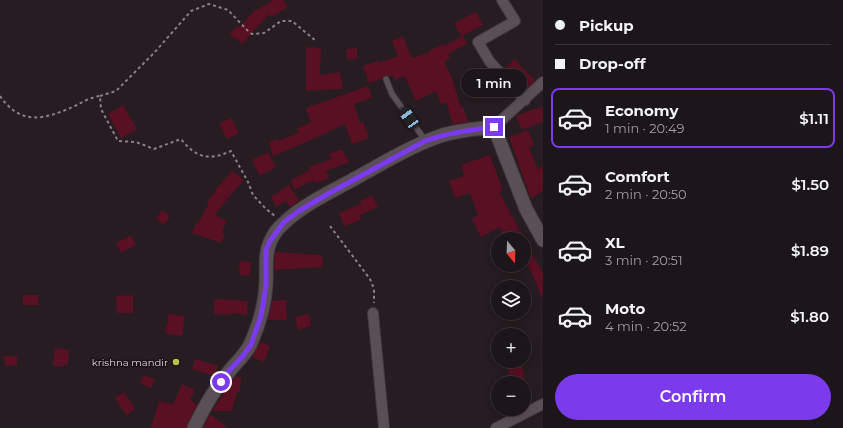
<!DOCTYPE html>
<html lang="en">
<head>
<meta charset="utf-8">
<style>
  :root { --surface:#1c1519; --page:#251e22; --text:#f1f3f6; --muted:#a09fa2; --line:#3a3438; --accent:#7c3aed }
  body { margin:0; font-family:Montserrat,sans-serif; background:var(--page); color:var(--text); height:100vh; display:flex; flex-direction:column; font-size:15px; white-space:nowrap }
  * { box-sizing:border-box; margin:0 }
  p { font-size:13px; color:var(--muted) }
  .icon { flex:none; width:22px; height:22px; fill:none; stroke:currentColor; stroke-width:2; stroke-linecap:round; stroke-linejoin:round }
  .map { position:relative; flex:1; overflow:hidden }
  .sheet { display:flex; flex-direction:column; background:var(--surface); width:300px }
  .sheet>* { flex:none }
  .top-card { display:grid; align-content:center; height:88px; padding:0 12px; background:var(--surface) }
  .needle { width:26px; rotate:161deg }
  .buttons { position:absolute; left:491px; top:232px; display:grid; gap:8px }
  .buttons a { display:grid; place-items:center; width:40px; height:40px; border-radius:50%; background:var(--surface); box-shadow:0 2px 10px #0003,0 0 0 1px var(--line); font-size:20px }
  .end { position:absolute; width:18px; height:18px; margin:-9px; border:5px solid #7c3aed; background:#fff; box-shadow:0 0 0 2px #fff }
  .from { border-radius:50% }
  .bubble { position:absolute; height:28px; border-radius:14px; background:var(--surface); box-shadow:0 2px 10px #0003,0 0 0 1px var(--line); font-size:13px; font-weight:600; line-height:28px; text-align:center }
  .car { position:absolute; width:12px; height:24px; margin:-12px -6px; border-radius:5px; box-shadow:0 0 3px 1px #0007; background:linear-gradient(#222 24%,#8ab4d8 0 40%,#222 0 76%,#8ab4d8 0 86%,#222 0) }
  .top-card b { display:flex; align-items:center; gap:14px; height:38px; font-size:15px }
  .top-card b+b { border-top:1px solid var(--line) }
  .top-card i { width:10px; height:10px; background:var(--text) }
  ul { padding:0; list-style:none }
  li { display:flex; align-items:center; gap:12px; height:60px; margin:0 8px 6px; padding:0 4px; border:2px solid transparent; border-radius:8px }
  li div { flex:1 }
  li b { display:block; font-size:15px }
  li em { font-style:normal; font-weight:600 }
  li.on { border-color:var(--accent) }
  li>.icon { width:36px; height:36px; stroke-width:1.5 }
  .cta { display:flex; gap:8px; margin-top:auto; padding:8px 12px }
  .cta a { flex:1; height:46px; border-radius:24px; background:var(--accent); color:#fff; font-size:16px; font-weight:600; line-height:46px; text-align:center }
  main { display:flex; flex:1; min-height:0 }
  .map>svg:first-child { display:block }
</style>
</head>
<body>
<main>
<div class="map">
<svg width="543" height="428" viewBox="0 0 543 428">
  <rect width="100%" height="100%" fill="#261c21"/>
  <!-- building -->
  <path fill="#591023" d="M273,0H283L288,7L271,17L269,14L242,44L230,34L237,26L239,28L256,9L257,10Z
    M476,12L483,25L461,36L454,23Z
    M403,36L412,58L430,52V50L444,44V46L463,36L467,44L448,54L450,59L444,62L452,78L461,108L463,107L468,122L453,124L446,102L441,104L436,91L416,101L405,76L395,80L393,75L389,77L385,75L382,79L369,83L363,66L378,61V63L398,56L392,41Z
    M306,47L321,48L320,75L340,72L343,89L306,91Z
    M357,48V59L347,60L346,49Z
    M514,59L535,80L525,90L505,69Z
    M368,86L372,98L354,104L360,123L363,122L369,138L352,144L345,124L318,137L273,156L269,142L277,139L278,141L299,133L297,128L311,122L306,108Z
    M123,105L137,129L121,138L108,114Z
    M543,106V122L522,130L516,116Z
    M231,118L239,133L227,139L219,124Z
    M528,130L534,145L529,147L538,170L543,166V191L531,199L509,137Z
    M342,149L349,162L326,171L329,179L315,183L313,180L295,190L290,181L310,170L309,167L331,159L329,154Z
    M268,152L276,167L260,176L252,160Z
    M490,155L503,191L499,192L543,273V300L524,256V239H506L499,227L481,237L472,219L478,215L470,193L455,198L449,181L464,176L461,165Z
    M232,171L244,180L224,203L215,215L227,221L222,232L225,234L221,243L192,233L196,223L198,224L209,203L207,202L217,188Z
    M289,185L299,201L290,207L286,201L276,207L271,197Z
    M372,195L378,207L360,215L361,220L344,226L339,213L361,204L360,201Z
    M162,210L170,216L164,225L156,219Z
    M131,235L136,245L121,253L116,243Z
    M275,252L322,255L323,267L274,270Z
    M240,261L251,262L250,276L239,275Z
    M23,295H38V305H23Z
    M133,295V313H117L116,296Z
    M214,299L248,301L247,315L231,313V315L214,314Z
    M286,300L287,320H268L272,301Z
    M168,314L185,316L182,336L165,333L166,324H168Z
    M309,314L311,326L298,330L295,317Z
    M260,342L270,346L264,362L252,357Z
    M55,348L69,350L68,365H64V366H53Z
    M4,356H17V365L5,366Z
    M195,359L218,366L215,376L192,369Z
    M521,362L525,381L511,383L507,365Z
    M143,375L155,379L152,388L140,384Z
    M235,377H241L240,392H237L232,411H212Z
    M182,384L195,390L190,400L197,404L186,428H151L159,401L173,404Z
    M124,392L135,409L126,415L115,398Z
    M210,414L228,428H203Z"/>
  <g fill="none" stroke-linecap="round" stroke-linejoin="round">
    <defs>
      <path id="service" d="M386,79L392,94L425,140"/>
      <path id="minor" d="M502,0L515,21L478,42L490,62L525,100
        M494,127L543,82
        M373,313L384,428
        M496,428L543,404"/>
      <path id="tertiary" d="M194,428C203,409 214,390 227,374C235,363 246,355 251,343C259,325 265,304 266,284C267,271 264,255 270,242C273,235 278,228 284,223C301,206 334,190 356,178C383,163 411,146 440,136C457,130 476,129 494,127L526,209L543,240"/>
    </defs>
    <!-- service casing -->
    <use href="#service" stroke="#40393d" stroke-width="7"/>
    <!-- minor casing -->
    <use href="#minor" stroke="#40393d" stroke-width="12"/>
    <!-- tertiary casing -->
    <use href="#tertiary" stroke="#40393d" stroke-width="15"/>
    <!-- path -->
    <path stroke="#8a8286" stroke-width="2" stroke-dasharray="3 3" stroke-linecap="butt" d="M0,96C22,128 48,118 77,105C84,101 92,97 100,96L101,109L118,141L136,142L154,149L181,139C196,158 209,161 231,151L248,182L253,195L266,209L275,216
      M100,96L116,91L154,53L191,11L209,4L228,10L247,30L252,34L264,33L281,21H292L316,41
      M330,226L370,279L374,289V303"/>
    <!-- service -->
    <use href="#service" stroke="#5a4f55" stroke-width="5"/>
    <!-- minor -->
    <use href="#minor" stroke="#5a4f55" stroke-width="10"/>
    <!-- tertiary -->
    <use href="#tertiary" stroke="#5a4f55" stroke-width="13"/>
  </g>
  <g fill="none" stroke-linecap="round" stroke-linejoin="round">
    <!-- route -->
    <path stroke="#7c3aed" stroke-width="5" d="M221,382L227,373L243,356L251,345L261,316L266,286V250L270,241L284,222L299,211L326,195L425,141C448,133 470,130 494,127"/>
  </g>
  <!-- markers -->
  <circle fill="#b6c249" stroke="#1c1318" stroke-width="1.5" cx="176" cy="362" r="4"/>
  <g text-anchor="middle" stroke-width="3" stroke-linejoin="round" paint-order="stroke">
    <!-- poi labels -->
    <g font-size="10" fill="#ded8db" stroke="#1c1318" text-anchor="end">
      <text x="168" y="366">krishna mandir</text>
    </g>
  </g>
</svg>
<div class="buttons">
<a><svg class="needle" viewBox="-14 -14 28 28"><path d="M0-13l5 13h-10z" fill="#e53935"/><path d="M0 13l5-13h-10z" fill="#a09fa2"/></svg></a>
<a><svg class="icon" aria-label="layers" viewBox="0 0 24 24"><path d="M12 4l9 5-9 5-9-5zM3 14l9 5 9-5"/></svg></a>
<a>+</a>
<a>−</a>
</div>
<i class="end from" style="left:221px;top:382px"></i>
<i class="end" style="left:494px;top:127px"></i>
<div class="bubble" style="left:461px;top:69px;width:66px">1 min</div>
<i class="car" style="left:409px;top:118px;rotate:325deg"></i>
</div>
<section class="sheet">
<div class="top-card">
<b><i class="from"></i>Pickup</b>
<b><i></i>Drop-off</b>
</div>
<ul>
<li class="on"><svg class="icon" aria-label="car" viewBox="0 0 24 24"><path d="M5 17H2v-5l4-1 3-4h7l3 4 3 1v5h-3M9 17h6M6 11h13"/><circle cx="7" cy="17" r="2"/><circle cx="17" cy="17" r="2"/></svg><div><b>Economy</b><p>1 min · 20:49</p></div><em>$1.11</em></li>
<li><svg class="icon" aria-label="car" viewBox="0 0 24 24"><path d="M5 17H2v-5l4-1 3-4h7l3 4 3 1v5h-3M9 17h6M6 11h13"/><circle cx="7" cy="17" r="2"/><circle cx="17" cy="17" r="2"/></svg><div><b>Comfort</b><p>2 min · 20:50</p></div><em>$1.50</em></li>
<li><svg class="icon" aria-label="car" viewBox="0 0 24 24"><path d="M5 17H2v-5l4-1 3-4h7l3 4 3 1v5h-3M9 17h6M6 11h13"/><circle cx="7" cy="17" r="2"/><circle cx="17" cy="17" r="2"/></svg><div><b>XL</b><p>3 min · 20:51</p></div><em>$1.89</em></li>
<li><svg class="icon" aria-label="car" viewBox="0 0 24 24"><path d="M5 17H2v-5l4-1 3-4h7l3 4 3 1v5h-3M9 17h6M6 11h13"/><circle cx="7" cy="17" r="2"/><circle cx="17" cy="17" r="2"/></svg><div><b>Moto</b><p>4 min · 20:52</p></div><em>$1.80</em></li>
</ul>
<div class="cta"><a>Confirm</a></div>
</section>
</main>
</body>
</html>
